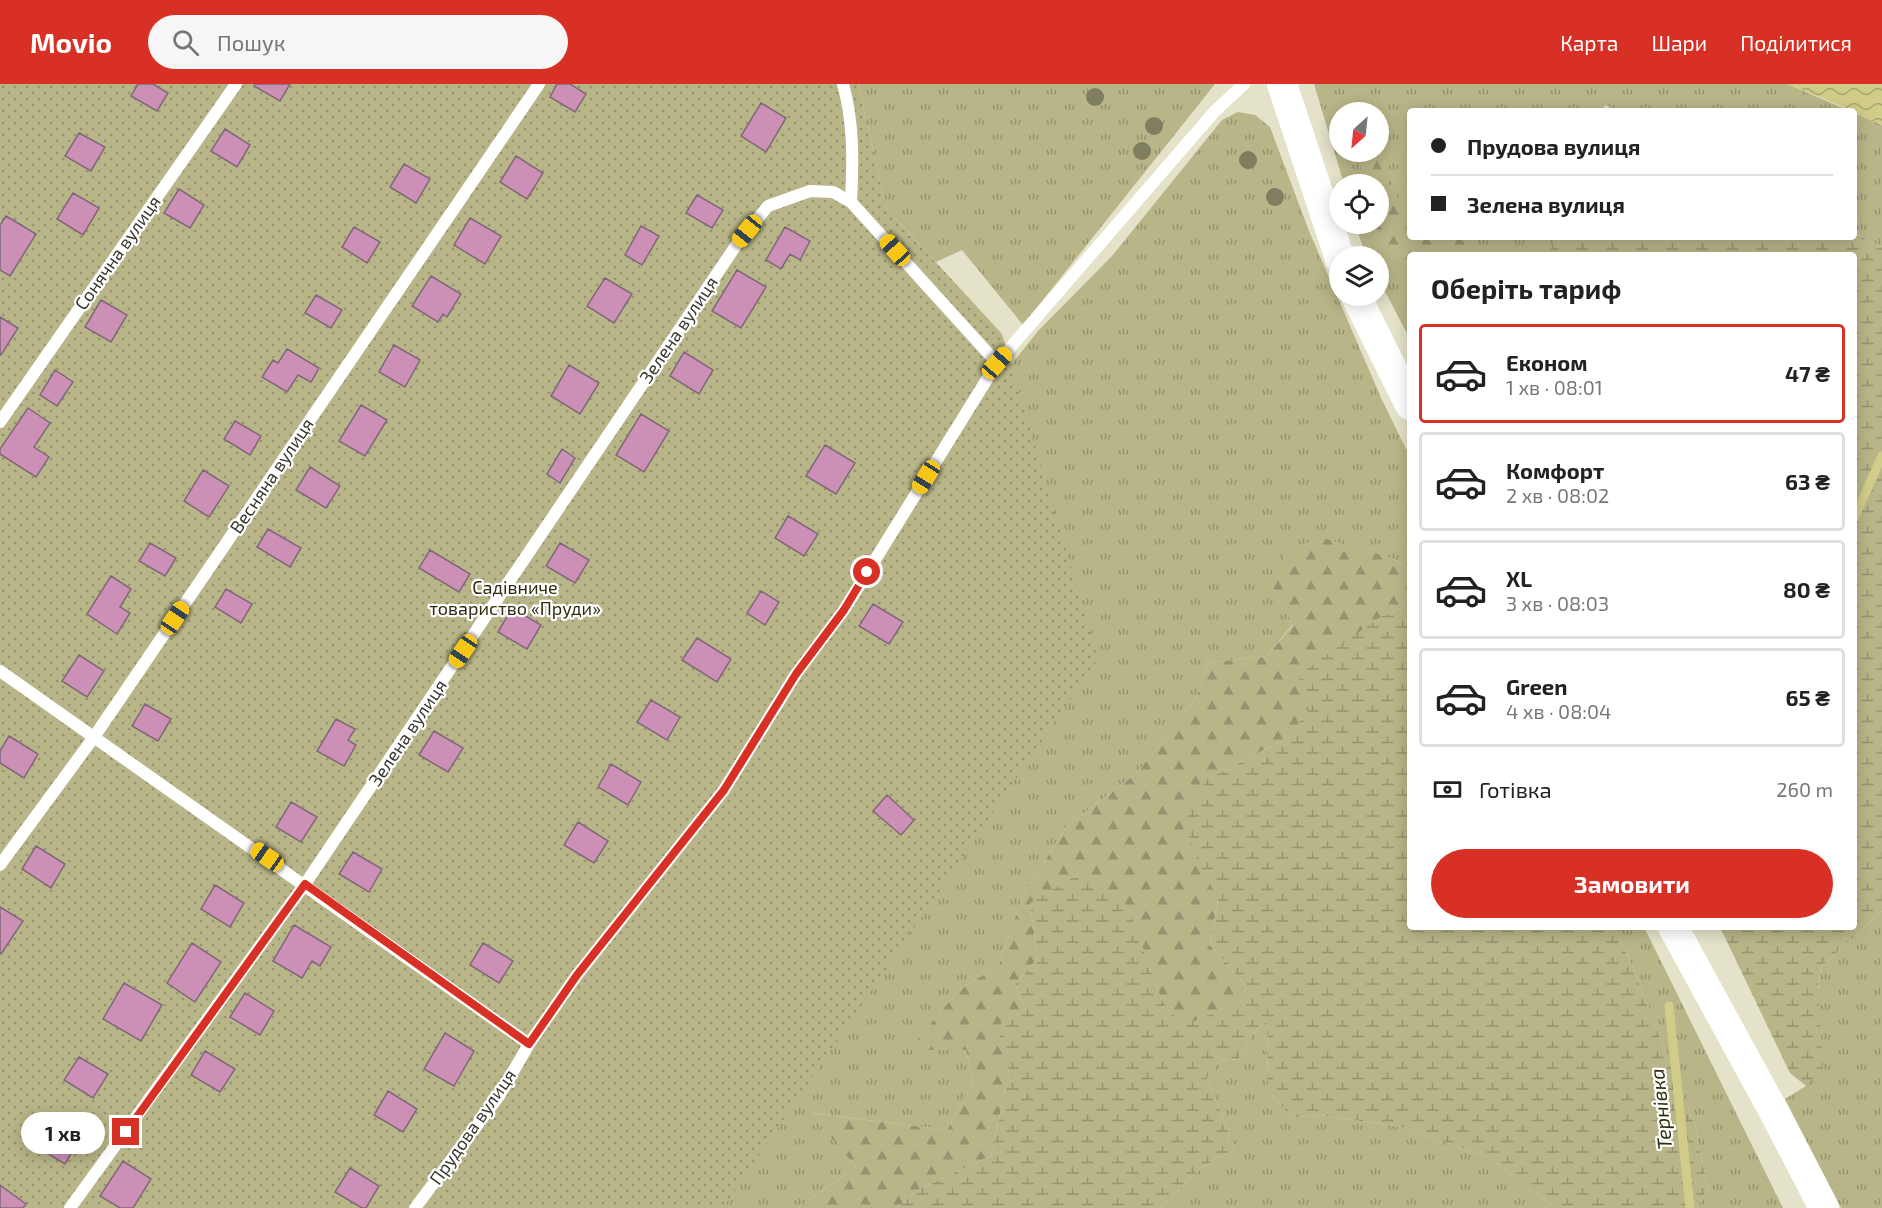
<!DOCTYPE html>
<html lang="uk">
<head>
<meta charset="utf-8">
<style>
  :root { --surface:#fff; --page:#f6f6f6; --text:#222; --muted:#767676; --line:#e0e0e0; --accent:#d93025 }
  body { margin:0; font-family:"Exo 2",sans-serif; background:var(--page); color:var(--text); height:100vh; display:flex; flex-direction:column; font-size:22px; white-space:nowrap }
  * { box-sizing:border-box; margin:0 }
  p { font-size:20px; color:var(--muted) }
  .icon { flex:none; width:33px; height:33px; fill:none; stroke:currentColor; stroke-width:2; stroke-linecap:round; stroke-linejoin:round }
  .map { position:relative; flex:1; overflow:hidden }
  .sheet { position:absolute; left:1407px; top:168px; width:450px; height:678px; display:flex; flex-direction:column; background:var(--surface); border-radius:6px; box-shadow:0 3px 15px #0003 }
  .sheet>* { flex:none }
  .banner { position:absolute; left:1407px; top:24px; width:450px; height:132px; border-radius:6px; box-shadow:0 3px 15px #0003; display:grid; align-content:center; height:132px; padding:0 24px; background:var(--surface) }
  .needle { width:39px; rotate:207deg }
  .controls { position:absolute; left:1329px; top:18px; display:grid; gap:12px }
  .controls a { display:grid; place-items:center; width:60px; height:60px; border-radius:50%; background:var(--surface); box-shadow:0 3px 15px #0003; font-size:30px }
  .end { position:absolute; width:27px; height:27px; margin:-14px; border:8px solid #d93025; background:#fff; box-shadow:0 0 0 3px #fff }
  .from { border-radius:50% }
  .bubble { position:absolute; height:42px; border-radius:21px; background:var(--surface); box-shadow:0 3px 15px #0003; font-size:20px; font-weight:700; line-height:42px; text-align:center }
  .car { position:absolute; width:18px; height:36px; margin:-18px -9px; border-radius:8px; box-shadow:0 0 4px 2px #0007; background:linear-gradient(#f5c518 24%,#345 0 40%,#f5c518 0 76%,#345 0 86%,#f5c518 0) }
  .banner b { display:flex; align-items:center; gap:21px; height:57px; font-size:22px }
  .banner b+b { border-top:2px solid var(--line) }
  .banner i { width:15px; height:15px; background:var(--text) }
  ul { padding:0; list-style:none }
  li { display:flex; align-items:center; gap:18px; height:99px; margin:0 12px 9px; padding:0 12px; border:3px solid var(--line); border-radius:6px }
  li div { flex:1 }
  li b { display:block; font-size:22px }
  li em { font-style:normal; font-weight:700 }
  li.active { border-color:var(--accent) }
  li>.icon { width:54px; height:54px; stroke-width:1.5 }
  h2 { padding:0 24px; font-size:27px; line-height:72px }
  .pay { display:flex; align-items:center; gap:15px; height:66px; padding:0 24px; font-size:22px }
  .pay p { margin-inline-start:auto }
  .primary-button { display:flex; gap:12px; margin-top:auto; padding:12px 24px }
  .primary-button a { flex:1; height:69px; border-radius:36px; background:var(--accent); color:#fff; font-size:24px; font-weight:700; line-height:69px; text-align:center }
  header { display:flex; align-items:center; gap:36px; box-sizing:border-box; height:84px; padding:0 30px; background:var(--accent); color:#fff }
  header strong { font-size:28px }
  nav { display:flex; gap:33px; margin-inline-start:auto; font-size:21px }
  .search { width:420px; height:54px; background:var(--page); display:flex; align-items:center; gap:15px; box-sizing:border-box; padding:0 21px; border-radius:33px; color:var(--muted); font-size:22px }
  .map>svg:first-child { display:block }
</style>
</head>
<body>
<header>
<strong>Movio</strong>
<div class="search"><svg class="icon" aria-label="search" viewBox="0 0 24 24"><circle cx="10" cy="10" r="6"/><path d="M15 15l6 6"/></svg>Пошук</div>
<nav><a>Карта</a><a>Шари</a><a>Поділитися</a></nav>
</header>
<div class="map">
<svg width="1882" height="1124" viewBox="0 0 1882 1124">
  <defs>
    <pattern id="grass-tufts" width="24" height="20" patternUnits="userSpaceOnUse" patternTransform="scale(1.5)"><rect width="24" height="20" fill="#b8b588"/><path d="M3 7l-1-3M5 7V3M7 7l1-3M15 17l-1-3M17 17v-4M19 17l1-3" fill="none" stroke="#969470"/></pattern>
    <pattern id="forest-firs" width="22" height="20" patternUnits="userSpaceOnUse" patternTransform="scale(1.5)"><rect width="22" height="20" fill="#b8b588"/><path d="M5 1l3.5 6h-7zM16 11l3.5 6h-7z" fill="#969470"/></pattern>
    <pattern id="wetland-marsh" width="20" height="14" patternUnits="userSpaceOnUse" patternTransform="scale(1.5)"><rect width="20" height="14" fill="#b8b588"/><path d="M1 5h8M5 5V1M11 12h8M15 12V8" fill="none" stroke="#969470"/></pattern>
    <pattern id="garden-dots" width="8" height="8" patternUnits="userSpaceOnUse" patternTransform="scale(1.5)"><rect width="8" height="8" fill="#b8b588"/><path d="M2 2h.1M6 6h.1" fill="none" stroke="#969470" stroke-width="1.8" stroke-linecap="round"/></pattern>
    <pattern id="water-waves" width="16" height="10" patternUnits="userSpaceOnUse" patternTransform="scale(1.5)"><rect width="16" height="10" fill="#d1cc88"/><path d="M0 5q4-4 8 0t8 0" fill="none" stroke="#aaa670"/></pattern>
  </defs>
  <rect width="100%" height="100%" fill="#e4e2c8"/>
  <!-- grass -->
  <path fill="url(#grass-tufts)" fill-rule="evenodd" d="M858,0H1215L1023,241L962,166L936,178L886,124Z
    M1314,0H1787L1850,27H1617L1605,21L1603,27H1410V153H1557L1549,171H1410V255L1379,196L1378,172H1366L1355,140H1378V100H1344ZM1340,28H1378V68H1340Z
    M1238,28L1255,31L1270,43L1309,147L1382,316L1410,373V486L1392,474L1268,496L1293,540L1267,572L1208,579L1196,614L1137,689L1066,743L1022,814L999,881L959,906L909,965L966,966L973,999L947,1046L811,1029L856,1083L798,1124H435L1011,281L1038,247L1112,172L1222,36Z
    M1854,29L1882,41V163L1854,149Z
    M1882,827V1124H1841L1785,1015L1806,1002L1821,883Z
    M1614,843H1644L1783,1124H1696L1708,1104L1695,1042L1629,874Z
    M1267,936L1268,1005L1291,1034L1320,1031L1401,1043L1490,1074L1555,1124H1161L1202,1083L1235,1065L1207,994L1219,977L1239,975L1251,952Z"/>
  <!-- forest -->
  <path fill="url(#forest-firs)" d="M1379,66L1385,70C1395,93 1383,107 1410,124V153H1460L1464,157L1472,171H1410V193L1373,168L1365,140H1378V100H1359L1362,76L1369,68Z
    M1323,454L1392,474L1410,486V521L1382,532L1288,654L1207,695L1218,815L1210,861L1246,902L1241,918L1182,943L1161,915L1128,823L1030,819L1038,874L1015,901L1026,925L998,942L1009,988L991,1072L919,1105L897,1124H798L856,1083L810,1029L947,1046L973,999L966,966H908L959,906L999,881L1022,814L1066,743L1137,689L1196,614L1208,579L1267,572L1293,541L1268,496L1288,465Z"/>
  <!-- wetland -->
  <path fill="url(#wetland-marsh)" d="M1854,149L1882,163V827L1821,883L1818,904L1823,984L1806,1002L1790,989L1720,843H1854V171H1549V168L1557,153H1854Z
    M1410,521V843H1614L1629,874L1695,1042L1708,1104L1696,1124H1555L1490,1074L1401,1043L1320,1031L1291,1034L1268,1005L1267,936L1251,952L1239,975L1219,977L1207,994L1235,1065L1202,1083L1161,1124H897L919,1105L991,1072L1009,988L997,942L1026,925L1015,901L1038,874L1030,819L1084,787L1128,822L1161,915L1182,942L1241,918L1246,902L1210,861L1218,815L1199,780L1184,739L1207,695L1288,654L1309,625L1298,591L1382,532Z"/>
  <!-- garden -->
  <path fill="url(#garden-dots)" d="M0,0H858L886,124L1002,250L1098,575L723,1124H0Z"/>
  <!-- water -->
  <path fill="url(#water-waves)" d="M1787,0H1882V41L1854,29V27Z"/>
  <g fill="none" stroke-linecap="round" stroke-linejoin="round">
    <!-- stream -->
    <path stroke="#d1cc88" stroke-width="9" d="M1854,434L1882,372
      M1669,922L1690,1124"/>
  </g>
  <!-- building -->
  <path fill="#cc8fb6" stroke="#806977" stroke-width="1.5" d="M138,0H153L168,9L157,27L131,12Z
    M255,0H290L280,17L254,2Z
    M557,0H570L586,10L575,28L550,13Z
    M761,19L786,34L766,68L741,52Z
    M225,45L250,61L237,83L211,67Z
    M79,49L105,63L91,87L65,72Z
    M516,72L543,89L527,115L500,98Z
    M404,80L430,95L416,119L390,103Z
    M179,105L204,121L190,144L164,129Z
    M73,109L99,124L83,151L57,135Z
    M697,111L723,126L712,144L686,129Z
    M6,132L36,150L10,192L0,186V141Z
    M470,134L501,152L485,180L454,161Z
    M641,142L659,152L642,181L625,171Z
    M354,143L380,158L367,179L342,163Z
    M785,143L810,157L800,176L790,170L781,185L766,176Z
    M737,186L766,203L741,244L712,227Z
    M431,192L461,210L447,233L443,230L438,238L412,222Z
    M605,194L632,210L614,239L587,222Z
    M316,211L342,226L331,244L305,229Z
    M101,216L127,231L111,258L85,243Z
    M0,233L18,244L1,271H0Z
    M394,261L420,276L405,303L379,288Z
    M287,265L319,284L311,298L298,291L287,308L262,293L273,276L278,279Z
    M684,268L713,286L699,310L670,292Z
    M569,281L599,299L580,330L551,312Z
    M55,286L73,298L57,322L40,311Z
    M361,321L387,336L365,372L339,357Z
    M28,324L50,339L34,363L49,373L36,393L0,370V365Z
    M641,330L669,347L644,388L616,371Z
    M235,337L261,352L250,371L224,355Z
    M825,361L855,379L836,410L806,392Z
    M562,365L575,374L560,399L547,390Z
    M310,383L340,402L326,424L296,406Z
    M203,386L229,402L209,433L184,417Z
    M788,432L818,450L804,472L775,454Z
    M268,445L301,464L290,483L257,463Z
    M150,459L176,474L165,492L139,477Z
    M560,459L589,476L575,499L546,482Z
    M430,466L470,490L459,508L419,484Z
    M111,492L131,505L120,523L130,529L117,550L87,530Z
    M226,505L252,520L241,539L215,523Z
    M761,507L779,518L765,541L747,529Z
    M873,520L903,538L889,560L859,542Z
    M512,524L541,541L527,565L498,548Z
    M697,554L731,575L717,598L682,576Z
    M79,571L104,587L87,613L62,597Z
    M651,616L680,633L667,656L637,638Z
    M145,620L171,635L158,657L132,642Z
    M336,635L355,645L348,656L356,661L344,682L317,667Z
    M434,647L463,664L448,688L419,671Z
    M9,652L38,670L24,694L0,679V667Z
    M611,680L641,698L628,721L598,703Z
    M887,711L914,736L901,751L873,727Z
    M291,718L317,733L301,758L276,743Z
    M578,738L608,757L594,779L564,761Z
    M36,762L65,780L51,804L22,785Z
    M353,768L382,785L369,808L339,790Z
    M215,801L244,819L230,843L201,825Z
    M0,823L23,837L1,870L0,869Z
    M294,841L331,863L320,882L312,877L302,894L273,877Z
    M192,859L221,878L195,918L167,899Z
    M483,859L513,877L499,899L470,881Z
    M124,899L162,921L141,957L103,935Z
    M245,909L274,927L260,951L230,933Z
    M445,949L474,967L454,1002L424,985Z
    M205,967L235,985L220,1008L191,991Z
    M79,973L108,990L93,1014L64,996Z
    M388,1007L417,1025L403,1048L374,1031Z
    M50,1038L79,1056L65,1080L35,1062Z
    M123,1077L151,1095L133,1124H120L100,1112Z
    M350,1084L379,1102L366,1124H362L335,1108Z
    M0,1101L26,1120L23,1124H0Z"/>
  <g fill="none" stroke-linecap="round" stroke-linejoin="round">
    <!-- service -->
    <path stroke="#fff" stroke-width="12" d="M843,0C854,39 853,78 851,118L997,279
      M0,338L236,0
      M0,587L529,960
      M0,781L94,653L539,0
      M70,1124L305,800L737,160L768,122L810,107L833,108L851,118
      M415,1124L499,1012L529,960L577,891L724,706L796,590L844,526L997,279L1215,27L1244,0"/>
    <!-- tertiary -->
    <path stroke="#fff" stroke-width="30" d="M1282,0L1340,175
      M1356,212L1410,321
      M1673,843L1773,1026L1824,1124"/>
  </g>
  <!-- trees -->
  <g fill="#807e61">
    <circle cx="1095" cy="13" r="9"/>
    <circle cx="1154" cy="42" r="9"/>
    <circle cx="1142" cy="67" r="9"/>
    <circle cx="1248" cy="76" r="9"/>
    <circle cx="1275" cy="113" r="9"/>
  </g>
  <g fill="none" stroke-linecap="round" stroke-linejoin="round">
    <!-- route -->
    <path stroke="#d93025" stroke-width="8" d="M126,1048L305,800L529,960L577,891L724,706L796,590L844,526L867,488"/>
  </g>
  <g text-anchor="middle" stroke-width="4.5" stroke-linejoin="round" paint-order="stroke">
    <!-- street labels -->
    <g font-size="18" fill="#37372d" stroke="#fff">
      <text transform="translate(118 169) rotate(-55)" y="6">Сонячна вулиця</text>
      <text transform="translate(679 246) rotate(-56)" y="6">Зелена вулиця</text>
      <text transform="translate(272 392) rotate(-56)" y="6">Весняна вулиця</text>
      <text transform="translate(408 649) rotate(-56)" y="6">Зелена вулиця</text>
      <text transform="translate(473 1043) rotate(-55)" y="6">Прудова вулиця</text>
    </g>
    <!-- park labels -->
    <g font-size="18" fill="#2f2c0d" stroke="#fff">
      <text x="515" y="510">Садівниче<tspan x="515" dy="21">товариство «Пруди»</tspan></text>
    </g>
    <!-- water labels -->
    <g font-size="20" font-style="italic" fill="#312f10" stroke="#fff">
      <text transform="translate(1661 1025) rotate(-96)" y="7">Тернівка</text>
    </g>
  </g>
</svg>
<div class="controls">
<a><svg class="needle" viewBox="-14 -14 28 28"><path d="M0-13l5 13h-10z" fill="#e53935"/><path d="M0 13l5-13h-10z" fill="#767676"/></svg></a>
<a><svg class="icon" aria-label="locate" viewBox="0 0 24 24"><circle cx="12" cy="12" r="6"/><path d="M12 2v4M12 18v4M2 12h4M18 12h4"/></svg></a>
<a><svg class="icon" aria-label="layers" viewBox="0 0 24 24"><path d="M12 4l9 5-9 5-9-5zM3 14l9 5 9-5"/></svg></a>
</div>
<i class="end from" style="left:867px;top:488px"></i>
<i class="end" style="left:126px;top:1048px"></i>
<div class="bubble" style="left:21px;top:1028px;width:84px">1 хв</div>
<i class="car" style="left:747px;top:147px;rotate:219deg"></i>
<i class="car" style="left:895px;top:166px;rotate:318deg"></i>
<i class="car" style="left:997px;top:279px;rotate:41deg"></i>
<i class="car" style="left:926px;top:393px;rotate:212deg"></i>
<i class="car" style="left:175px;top:534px;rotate:34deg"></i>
<i class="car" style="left:463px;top:567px;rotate:214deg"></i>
<i class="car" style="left:267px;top:773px;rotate:305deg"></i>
<div class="banner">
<b><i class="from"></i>Прудова вулиця</b>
<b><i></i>Зелена вулиця</b>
</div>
<section class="sheet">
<h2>Оберіть тариф</h2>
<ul>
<li class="active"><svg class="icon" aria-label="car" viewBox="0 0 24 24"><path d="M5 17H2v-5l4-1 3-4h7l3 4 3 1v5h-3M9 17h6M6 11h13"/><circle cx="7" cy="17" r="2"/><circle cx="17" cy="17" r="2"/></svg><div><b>Економ</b><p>1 хв · 08:01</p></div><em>47 ₴</em></li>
<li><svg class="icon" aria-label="car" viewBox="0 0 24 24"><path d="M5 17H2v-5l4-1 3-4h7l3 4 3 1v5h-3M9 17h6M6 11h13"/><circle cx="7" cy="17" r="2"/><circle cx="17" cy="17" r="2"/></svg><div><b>Комфорт</b><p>2 хв · 08:02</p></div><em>63 ₴</em></li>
<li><svg class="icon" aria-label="car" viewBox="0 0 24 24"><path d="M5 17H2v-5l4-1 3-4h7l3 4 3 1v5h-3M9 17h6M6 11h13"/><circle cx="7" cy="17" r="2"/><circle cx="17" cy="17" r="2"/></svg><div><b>XL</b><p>3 хв · 08:03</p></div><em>80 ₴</em></li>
<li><svg class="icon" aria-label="car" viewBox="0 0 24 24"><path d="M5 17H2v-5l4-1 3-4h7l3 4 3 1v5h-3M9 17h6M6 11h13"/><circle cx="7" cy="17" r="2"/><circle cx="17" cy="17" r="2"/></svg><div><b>Green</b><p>4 хв · 08:04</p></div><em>65 ₴</em></li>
</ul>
<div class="pay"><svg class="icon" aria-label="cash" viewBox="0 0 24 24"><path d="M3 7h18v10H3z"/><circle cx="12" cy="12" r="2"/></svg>Готівка<p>260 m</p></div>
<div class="primary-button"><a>Замовити</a></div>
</section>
</div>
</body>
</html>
